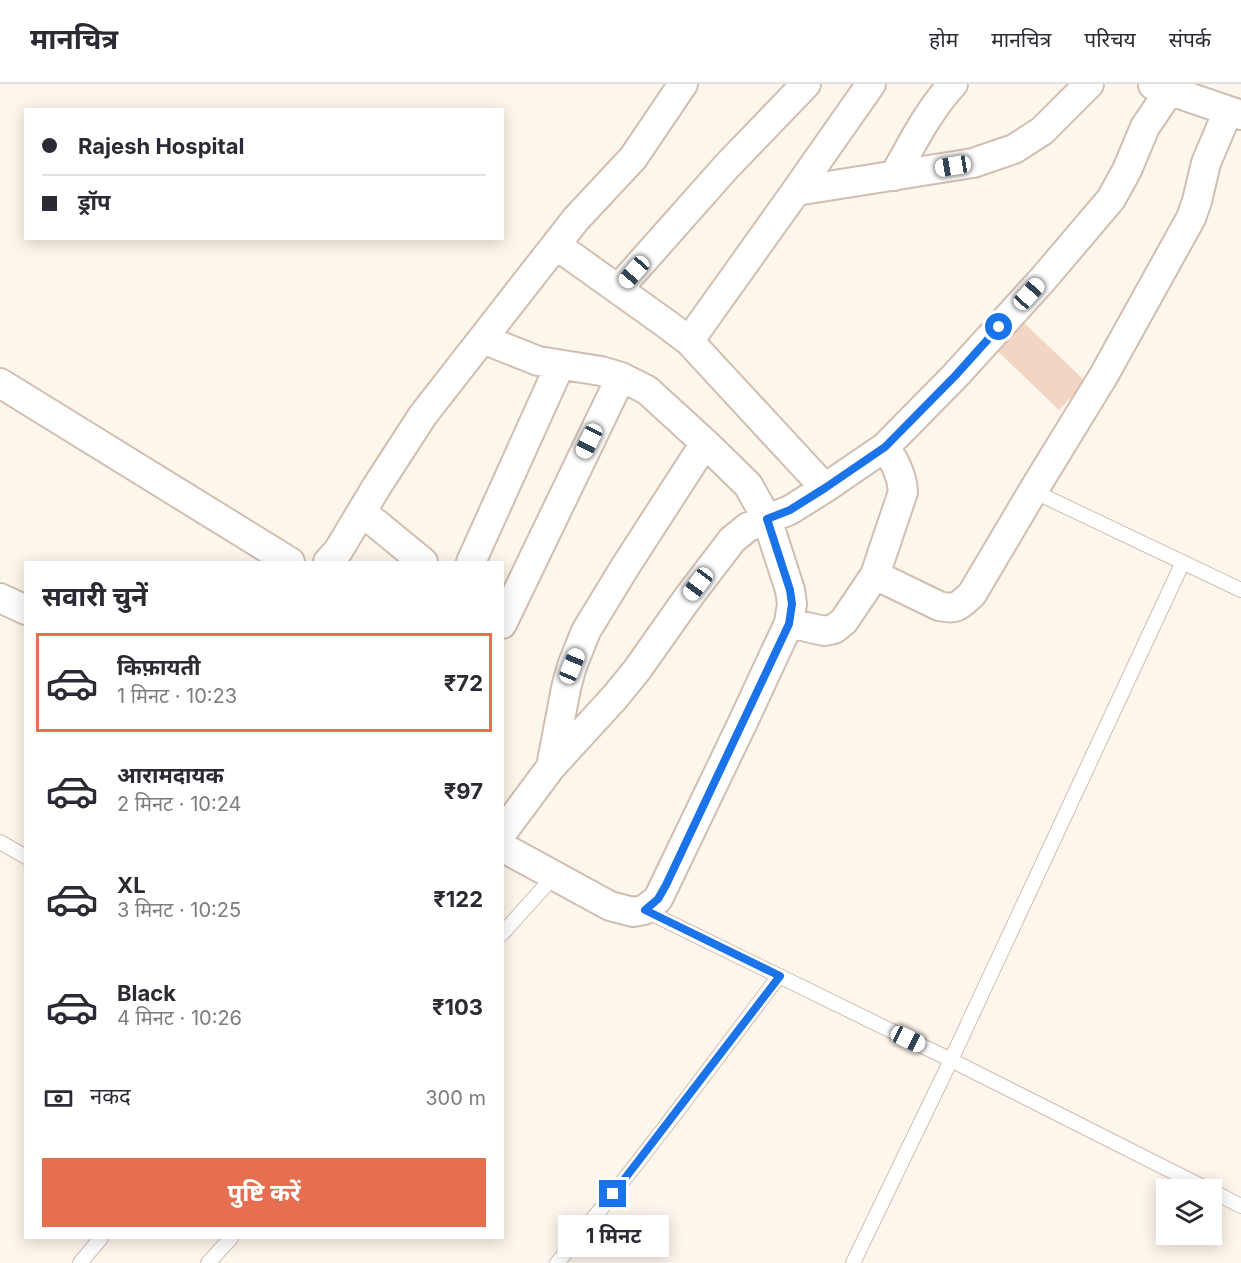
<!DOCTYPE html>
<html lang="hi">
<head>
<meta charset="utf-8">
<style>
  :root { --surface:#fff; --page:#f2f2f3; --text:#2b2b33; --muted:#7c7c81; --line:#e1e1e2; --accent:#e76f51 }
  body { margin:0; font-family:Inter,"Noto Sans Devanagari",sans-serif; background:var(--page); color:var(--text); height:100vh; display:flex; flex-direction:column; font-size:22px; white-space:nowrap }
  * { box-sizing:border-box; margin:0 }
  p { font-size:20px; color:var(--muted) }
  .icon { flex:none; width:33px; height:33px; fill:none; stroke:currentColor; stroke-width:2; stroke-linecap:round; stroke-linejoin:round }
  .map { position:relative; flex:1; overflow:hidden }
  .panel { position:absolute; left:24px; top:477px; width:480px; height:678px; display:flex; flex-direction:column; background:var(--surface); border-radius:0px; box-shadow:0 3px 15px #0003 }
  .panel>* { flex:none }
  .banner { position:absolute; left:24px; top:24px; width:480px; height:132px; border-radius:0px; box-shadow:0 3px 15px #0003; display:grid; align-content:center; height:132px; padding:0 18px; background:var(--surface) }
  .buttons { position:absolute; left:1156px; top:1095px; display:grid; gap:12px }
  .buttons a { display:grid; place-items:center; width:66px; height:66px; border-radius:0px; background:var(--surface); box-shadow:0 3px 15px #0003; font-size:30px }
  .end { position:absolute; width:27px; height:27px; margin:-14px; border:8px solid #1a73e8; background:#fff; box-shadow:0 0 0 3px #fff }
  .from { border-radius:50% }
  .bubble { position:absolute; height:42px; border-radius:0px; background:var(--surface); box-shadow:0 3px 15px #0003; font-size:20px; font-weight:700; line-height:42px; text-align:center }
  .car { position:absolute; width:18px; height:36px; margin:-18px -9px; border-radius:8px; box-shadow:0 0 4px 2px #0007; background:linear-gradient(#fff 24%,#345 0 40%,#fff 0 76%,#345 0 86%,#fff 0) }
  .banner b { display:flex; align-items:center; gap:21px; height:57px; font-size:22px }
  .banner b+b { border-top:2px solid var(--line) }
  .banner i { width:15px; height:15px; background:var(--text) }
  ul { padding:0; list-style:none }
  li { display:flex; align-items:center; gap:18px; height:99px; margin:0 12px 9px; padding:0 6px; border:3px solid transparent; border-radius:0px }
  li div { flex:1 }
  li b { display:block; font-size:22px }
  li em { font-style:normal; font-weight:700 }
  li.on { border-color:var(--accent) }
  li>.icon { width:54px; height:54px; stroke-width:1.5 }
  h2 { padding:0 18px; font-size:27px; line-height:72px }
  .pay { display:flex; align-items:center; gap:15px; height:66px; padding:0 18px; font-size:22px }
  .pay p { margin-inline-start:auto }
  .cta { display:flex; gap:12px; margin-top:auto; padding:12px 18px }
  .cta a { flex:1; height:69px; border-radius:0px; background:var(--accent); color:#fff; font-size:24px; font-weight:700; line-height:69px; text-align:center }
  header { display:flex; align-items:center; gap:36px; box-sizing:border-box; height:84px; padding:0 30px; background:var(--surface); border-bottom:2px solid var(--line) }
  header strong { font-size:28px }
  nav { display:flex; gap:33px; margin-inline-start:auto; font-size:21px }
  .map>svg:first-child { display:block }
</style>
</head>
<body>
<header>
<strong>मानचित्र</strong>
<nav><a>होम</a><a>मानचित्र</a><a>परिचय</a><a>संपर्क</a></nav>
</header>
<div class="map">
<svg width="1241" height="1179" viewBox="0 0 1241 1179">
  <rect width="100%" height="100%" fill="#fdf6ec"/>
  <!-- building -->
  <path fill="#f3d5c3" d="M1016,231L1086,298L1059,326L989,259Z"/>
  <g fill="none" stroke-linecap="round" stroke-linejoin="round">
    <defs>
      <path id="service" d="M1033,407L1241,506
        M0,758L26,773
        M644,826L951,976L1209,1106
        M502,850L554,792
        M1212,1107L1241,1122
        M80,1179L101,1154
        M208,1179L231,1154
        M557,1179C634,1086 706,989 779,892
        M853,1179L951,976L1183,478"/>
      <path id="minor" d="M1153,1L1241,31
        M894,92C912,60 928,27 953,0
        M796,107L973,79L1014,65L1042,47L1089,0
        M556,161L668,241L689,257L825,404
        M618,205L727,82L806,0
        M483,255L538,277L601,287L621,293L647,306L705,359L748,401L767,435L790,506L792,520L789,539L743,638L658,815L644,826L633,828L610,822L502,763
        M689,257L796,107L871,0
        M0,299L290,478
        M362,428L423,478
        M328,478L338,467L377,402L423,331L576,135L633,74L683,0
        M471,478L560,281
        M875,491L939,522C957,526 959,522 972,510L1033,407L1104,291L1191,134L1197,117L1206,79L1228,27
        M0,514L26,526
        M789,539L824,547L834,545L844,537L875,491L903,408C902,391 895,378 885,363
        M502,540L621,293
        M551,683L566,604L572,582L586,547L625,483L705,359
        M502,749L551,683L615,613L637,586L687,515L732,456L748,443L790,426L825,404L885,363L955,292L1044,194L1111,115L1127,86L1145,43L1174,0"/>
    </defs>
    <!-- service casing -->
    <use href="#service" stroke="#d1beb0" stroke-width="16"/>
    <!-- minor casing -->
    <use href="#minor" stroke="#d1beb0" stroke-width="32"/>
    <!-- service -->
    <use href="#service" stroke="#fff" stroke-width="14"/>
    <!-- minor -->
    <use href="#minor" stroke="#fff" stroke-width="28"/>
  </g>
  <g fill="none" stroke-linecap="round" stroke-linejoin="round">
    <!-- route -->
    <path stroke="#1a73e8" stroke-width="8" d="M613,1110L780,892L645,826L658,815L666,801L789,540L792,520L790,506L767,435L790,426L825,404L885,363L955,292L999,243"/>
  </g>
</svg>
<div class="buttons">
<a><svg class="icon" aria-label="layers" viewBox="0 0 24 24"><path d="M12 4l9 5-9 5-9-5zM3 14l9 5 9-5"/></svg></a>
</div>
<i class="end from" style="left:999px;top:243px"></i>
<i class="end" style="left:613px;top:1110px"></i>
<div class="bubble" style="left:558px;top:1131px;width:111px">1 मिनट</div>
<i class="car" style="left:953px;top:82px;rotate:261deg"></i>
<i class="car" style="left:634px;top:188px;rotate:221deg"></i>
<i class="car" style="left:1029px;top:210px;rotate:42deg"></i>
<i class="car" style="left:589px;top:357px;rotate:206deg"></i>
<i class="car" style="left:698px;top:500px;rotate:217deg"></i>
<i class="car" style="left:572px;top:582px;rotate:22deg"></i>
<i class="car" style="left:908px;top:955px;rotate:116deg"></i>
<div class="banner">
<b><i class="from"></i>Rajesh Hospital</b>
<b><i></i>ड्रॉप</b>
</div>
<section class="panel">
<h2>सवारी चुनें</h2>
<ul>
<li class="on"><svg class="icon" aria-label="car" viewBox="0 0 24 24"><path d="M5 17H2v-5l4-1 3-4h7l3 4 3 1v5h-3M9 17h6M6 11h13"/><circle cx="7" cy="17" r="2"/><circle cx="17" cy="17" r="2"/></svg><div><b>किफ़ायती</b><p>1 मिनट · 10:23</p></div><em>₹72</em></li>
<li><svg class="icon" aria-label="car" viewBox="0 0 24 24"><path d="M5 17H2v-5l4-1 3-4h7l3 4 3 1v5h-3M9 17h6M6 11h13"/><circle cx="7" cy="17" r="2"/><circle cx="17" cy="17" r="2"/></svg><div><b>आरामदायक</b><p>2 मिनट · 10:24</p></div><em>₹97</em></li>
<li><svg class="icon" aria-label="car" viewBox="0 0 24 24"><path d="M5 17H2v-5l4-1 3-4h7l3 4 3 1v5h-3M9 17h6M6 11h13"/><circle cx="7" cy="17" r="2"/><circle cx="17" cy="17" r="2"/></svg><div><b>XL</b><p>3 मिनट · 10:25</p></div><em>₹122</em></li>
<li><svg class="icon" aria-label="car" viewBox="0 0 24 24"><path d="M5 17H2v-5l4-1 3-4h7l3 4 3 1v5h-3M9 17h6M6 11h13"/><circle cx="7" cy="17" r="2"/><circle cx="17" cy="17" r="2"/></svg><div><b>Black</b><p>4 मिनट · 10:26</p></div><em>₹103</em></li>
</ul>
<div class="pay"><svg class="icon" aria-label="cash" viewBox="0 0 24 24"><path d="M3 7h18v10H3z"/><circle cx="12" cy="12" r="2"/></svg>नकद<p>300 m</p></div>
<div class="cta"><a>पुष्टि करें</a></div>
</section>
</div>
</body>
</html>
